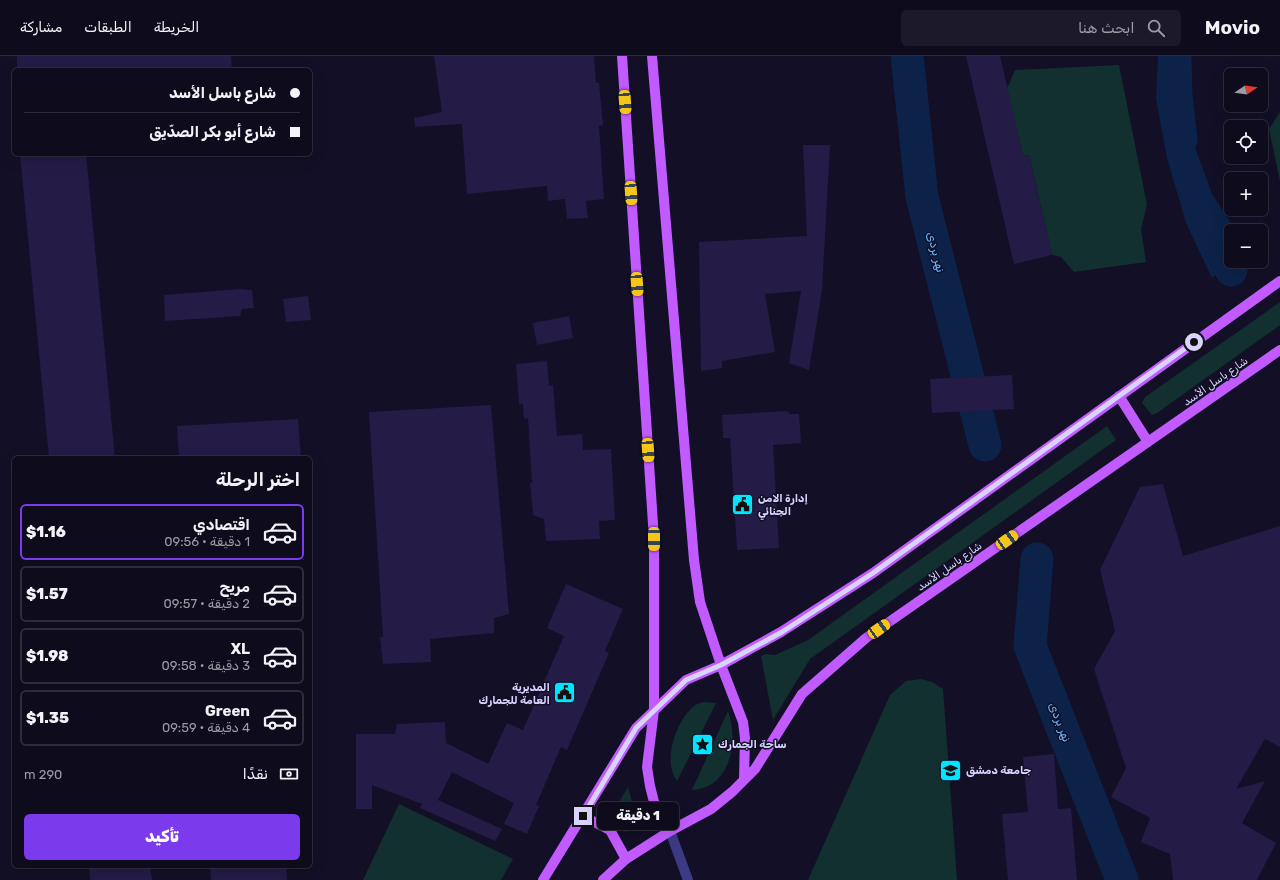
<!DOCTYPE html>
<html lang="ar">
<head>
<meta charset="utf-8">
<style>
  :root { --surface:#0e0b1c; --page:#1c1929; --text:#f1f3f6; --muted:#9b9ba3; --line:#2e2b3b; --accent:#7c3aed }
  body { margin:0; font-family:Rubik,Vazirmatn,sans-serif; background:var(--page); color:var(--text); direction:rtl; height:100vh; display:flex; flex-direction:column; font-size:15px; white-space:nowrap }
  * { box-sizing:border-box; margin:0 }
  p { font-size:13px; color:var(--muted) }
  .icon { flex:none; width:22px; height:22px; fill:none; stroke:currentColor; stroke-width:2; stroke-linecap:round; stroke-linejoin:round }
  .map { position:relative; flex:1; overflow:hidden; direction:ltr }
  .panel { position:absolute; left:12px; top:400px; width:300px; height:412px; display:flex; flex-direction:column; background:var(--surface); border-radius:6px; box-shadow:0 4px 16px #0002,0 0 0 1px var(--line); direction:rtl }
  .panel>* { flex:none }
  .top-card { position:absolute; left:12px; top:12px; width:300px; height:88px; border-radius:6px; box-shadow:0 4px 16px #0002,0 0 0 1px var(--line); direction:rtl; display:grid; align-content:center; height:88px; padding:0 12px; background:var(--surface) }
  .needle { width:26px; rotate:77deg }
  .tools { position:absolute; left:1224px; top:12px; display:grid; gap:8px }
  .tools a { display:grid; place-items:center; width:44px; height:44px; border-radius:6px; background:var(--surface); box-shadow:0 4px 16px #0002,0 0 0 1px var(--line); font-size:20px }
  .end { position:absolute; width:18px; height:18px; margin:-9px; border:5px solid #d9d4ff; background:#111; box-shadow:0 0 0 2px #111 }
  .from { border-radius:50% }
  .bubble { position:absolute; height:28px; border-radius:6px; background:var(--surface); box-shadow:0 4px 16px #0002,0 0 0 1px var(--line); font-size:13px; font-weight:800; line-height:28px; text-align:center; direction:rtl }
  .car { position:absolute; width:12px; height:24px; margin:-12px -6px; border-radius:5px; box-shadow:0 0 3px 1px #0007; background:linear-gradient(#f5c518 24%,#345 0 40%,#f5c518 0 76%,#345 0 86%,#f5c518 0) }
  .top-card b { display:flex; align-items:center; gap:14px; height:38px; font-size:15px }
  .top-card b+b { border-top:1px solid var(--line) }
  .top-card i { width:10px; height:10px; background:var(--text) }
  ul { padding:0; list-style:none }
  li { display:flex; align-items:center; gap:12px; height:56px; margin:0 8px 6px; padding:0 4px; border:2px solid var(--line); border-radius:6px }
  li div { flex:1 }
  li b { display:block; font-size:15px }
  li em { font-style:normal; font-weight:800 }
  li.selected { border-color:var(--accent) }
  li>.icon { width:36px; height:36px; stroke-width:1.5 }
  h2 { padding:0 12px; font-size:18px; line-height:48px }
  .pay { display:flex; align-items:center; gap:10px; height:44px; padding:0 12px; font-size:15px }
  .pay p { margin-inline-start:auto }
  .primary-button { display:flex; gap:8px; margin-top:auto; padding:8px 12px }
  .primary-button a { flex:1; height:46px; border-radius:6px; background:var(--accent); color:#fff; font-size:16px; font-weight:800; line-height:46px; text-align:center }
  header { display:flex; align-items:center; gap:24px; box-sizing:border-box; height:56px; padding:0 20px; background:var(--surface); border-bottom:1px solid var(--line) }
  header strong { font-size:19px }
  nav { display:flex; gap:22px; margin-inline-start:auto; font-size:14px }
  .search { width:280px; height:36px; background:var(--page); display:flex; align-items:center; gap:10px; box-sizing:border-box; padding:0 14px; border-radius:6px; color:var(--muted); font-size:15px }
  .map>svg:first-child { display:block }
</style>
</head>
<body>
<header>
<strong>Movio</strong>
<div class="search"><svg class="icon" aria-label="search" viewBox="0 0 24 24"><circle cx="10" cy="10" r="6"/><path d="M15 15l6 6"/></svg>ابحث هنا</div>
<nav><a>الخريطة</a><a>الطبقات</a><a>مشاركة</a></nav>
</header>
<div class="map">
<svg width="1280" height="824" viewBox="0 0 1280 824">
  <rect width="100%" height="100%" fill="#130f26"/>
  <!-- green -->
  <path fill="#12302f" d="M1119,9L1147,149L1141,173L1146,206L1074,216L1061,201L1052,199L1029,99L1023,100L1007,33L1015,14Z
    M1280,56V125L1269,73Z
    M1280,246V269L1157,357L1152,359L1142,347L1145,341Z
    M1107,370L1116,384L810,603L773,664L761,600L765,598L775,599L808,584Z
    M921,623L932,626L943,633L957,824H808L890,639L906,625Z
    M704,646L716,647L677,725C662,706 676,665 693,651C696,648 700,647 704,646Z
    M728,655C739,685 731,732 692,734Z
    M628,731L638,768L625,776L610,761Z
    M399,748L513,803L501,824H363Z"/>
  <!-- water -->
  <path fill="#0c2248" d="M1158,0H1175L1176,39L1212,138L1236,175H1231V205H1233L1212,222L1186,167L1167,102L1156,43Z"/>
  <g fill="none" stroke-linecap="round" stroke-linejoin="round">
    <!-- river -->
    <path stroke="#0c2248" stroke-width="33" d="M907,0L922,141L985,389
      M1175,0L1176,39L1181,84
      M1211,168L1231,214
      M1037,503L1030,590L1122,824"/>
  </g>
  <!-- building -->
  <path fill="#241b47" d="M17,0H231L232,14H17Z
    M434,0H594L596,27H599L603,69L599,70L604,143L586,145L588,162L567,163L565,143L548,145L547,130L467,138L462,68L415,71L414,62L442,56Z
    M966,0H1000L1023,100L1029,99L1052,199L1014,208Z
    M803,89H830L822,234L809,314L789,307L801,235L765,238L775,296L722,305V312L701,315L699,186L807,180Z
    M20,98H86L115,402H49Z
    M240,233L252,234L254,252L242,253L240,260L165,265L164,239Z
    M308,240L311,264L286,266L283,243Z
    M569,260L573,282L537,289L533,267Z
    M547,305L549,330L553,329L557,380L582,378L583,394L611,393L615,464L599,465L600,483L546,485L544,463L533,459L530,427H532L528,362L524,363L523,348H519L516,308Z
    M1012,319L1014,353L932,357L930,323Z
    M491,349L509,558L494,562V577L430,583L431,606L383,608L380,581H383L369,356Z
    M785,355L789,356V358H799L801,387L773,389L779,492L737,494L730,382H723L722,359Z
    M298,363L301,402H179L177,370Z
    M1163,428L1183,500L1280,470V691L1265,683L1236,733L1265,725L1242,767L1276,787L1257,824H1173L1170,798L1141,786L1150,762L1111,741L1126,712L1094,613L1115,575L1100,514L1140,431Z
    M566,528L623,553L605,595L609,597L567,694L561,691L536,749L539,750L527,778L504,768L514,747L452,716L438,744L502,773L495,785L420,752L422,748L372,729V753H356V678H395L397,668L445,666L446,687L488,708L507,667L523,674L564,580L547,572Z
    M1054,698L1058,753L1071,752L1077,824H1008L1002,758L1028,756L1023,701Z
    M89,810H150L152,824H90Z
    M210,810H286L287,824H211Z"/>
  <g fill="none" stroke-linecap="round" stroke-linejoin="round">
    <!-- minor -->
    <path stroke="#3d3a85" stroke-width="10" d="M670,775L688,824"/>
    <!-- major -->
    <path stroke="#c25bff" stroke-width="10" d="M622,0L654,483V654L647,711L650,730L654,746L670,775
      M652,0L694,504L700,546L721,609L743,666L745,682L744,724
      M1119,340L1148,386
      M583,760L610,774L626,803
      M543,824L636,672L686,624L721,609L781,576L873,517L1280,225
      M603,824L626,803L670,775L711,753L732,736L755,713L802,638L866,582L1280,294"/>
  </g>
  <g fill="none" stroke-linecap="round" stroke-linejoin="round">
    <!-- route -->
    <path stroke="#d9d4ff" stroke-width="5" d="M583,760L636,672L686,624L721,609L782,576L873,517L1194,286"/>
  </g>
  <!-- icons -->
  <defs>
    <symbol id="civic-square" viewBox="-11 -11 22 22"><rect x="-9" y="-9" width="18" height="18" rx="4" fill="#00e5ff" stroke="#130f26"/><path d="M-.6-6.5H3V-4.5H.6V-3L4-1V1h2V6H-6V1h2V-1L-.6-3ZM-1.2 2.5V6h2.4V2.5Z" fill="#111"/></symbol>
    <symbol id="sight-square" viewBox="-11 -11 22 22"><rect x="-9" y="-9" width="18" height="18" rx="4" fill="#00e5ff" stroke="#130f26"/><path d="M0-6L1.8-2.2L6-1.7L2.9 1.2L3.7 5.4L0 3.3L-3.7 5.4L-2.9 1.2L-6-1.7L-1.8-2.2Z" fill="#111"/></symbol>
    <symbol id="university-square" viewBox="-11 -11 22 22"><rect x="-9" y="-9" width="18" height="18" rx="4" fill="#00e5ff" stroke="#130f26"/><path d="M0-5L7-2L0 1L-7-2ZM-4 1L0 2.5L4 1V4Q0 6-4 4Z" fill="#111"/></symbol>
  </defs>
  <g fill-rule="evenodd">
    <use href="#civic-square" x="730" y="436" width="25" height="25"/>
    <use href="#civic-square" x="552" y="624" width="25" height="25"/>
    <use href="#sight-square" x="690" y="676" width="25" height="25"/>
    <use href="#university-square" x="938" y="702" width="25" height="25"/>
  </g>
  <g text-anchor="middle" stroke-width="3" stroke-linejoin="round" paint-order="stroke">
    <!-- street labels -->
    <g font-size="11" fill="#d9d4ff" stroke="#130f26">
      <text transform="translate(1215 325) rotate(-35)" y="4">شارع باسل الأسد</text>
      <text transform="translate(949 510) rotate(-35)" y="4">شارع باسل الأسد</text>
    </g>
    <!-- poi labels -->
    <g font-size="11" font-weight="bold" fill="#d9d4ff" stroke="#130f26" text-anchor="start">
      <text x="758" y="446">إدارة الامن<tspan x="758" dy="13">الجنائي</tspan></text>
      <text x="550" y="635" text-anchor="end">المديرية<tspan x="550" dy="13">العامة للجمارك</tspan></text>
      <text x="718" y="692">ساحة الجمارك</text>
      <text x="966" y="718">جامعة دمشق</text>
    </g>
    <!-- water labels -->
    <g font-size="12" font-style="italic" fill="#62b6ff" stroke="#130f26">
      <text transform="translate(936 196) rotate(76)" y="4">نهر بردى</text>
      <text transform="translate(1060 666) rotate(69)" y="4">نهر بردى</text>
    </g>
  </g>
</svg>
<div class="tools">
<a><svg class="needle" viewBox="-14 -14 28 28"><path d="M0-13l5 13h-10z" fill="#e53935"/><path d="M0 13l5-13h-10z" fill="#9b9ba3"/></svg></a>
<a><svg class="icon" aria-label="locate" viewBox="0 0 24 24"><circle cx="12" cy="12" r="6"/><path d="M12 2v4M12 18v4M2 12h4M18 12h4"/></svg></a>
<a>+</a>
<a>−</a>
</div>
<i class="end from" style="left:1194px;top:286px"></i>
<i class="end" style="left:583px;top:760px"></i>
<div class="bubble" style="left:597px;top:746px;width:82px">1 دقيقة</div>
<i class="car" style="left:625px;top:46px;rotate:176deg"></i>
<i class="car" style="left:631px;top:137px;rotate:176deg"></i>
<i class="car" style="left:637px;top:228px;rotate:176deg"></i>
<i class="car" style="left:648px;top:394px;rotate:176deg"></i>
<i class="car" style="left:654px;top:483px;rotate:180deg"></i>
<i class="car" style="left:1007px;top:484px;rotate:55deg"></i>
<i class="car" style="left:879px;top:573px;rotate:55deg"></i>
<div class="top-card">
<b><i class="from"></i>شارع باسل الأسد</b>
<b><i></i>شارع أبو بكر الصدّيق</b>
</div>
<section class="panel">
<h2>اختر الرحلة</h2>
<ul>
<li class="selected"><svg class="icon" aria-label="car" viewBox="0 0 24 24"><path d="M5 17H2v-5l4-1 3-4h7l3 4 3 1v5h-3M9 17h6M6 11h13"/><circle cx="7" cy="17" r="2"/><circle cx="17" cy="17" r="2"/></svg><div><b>اقتصادي</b><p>1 دقيقة · 09:56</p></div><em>$1.16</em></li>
<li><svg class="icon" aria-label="car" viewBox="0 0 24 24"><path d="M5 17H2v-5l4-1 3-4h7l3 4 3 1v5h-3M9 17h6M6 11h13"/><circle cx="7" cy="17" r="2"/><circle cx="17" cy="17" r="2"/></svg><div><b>مريح</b><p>2 دقيقة · 09:57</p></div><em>$1.57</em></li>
<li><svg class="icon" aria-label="car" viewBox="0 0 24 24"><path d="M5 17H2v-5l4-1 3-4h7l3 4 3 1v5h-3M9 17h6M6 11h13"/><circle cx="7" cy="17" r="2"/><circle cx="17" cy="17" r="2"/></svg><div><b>XL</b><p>3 دقيقة · 09:58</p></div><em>$1.98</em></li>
<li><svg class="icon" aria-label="car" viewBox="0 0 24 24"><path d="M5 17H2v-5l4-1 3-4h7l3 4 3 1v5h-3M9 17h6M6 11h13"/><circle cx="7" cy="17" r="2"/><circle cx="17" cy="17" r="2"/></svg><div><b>Green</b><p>4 دقيقة · 09:59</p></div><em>$1.35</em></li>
</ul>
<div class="pay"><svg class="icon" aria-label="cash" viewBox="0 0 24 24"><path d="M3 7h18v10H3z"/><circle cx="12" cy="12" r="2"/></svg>نقدًا<p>290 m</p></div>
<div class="primary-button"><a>تأكيد</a></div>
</section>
</div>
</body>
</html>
